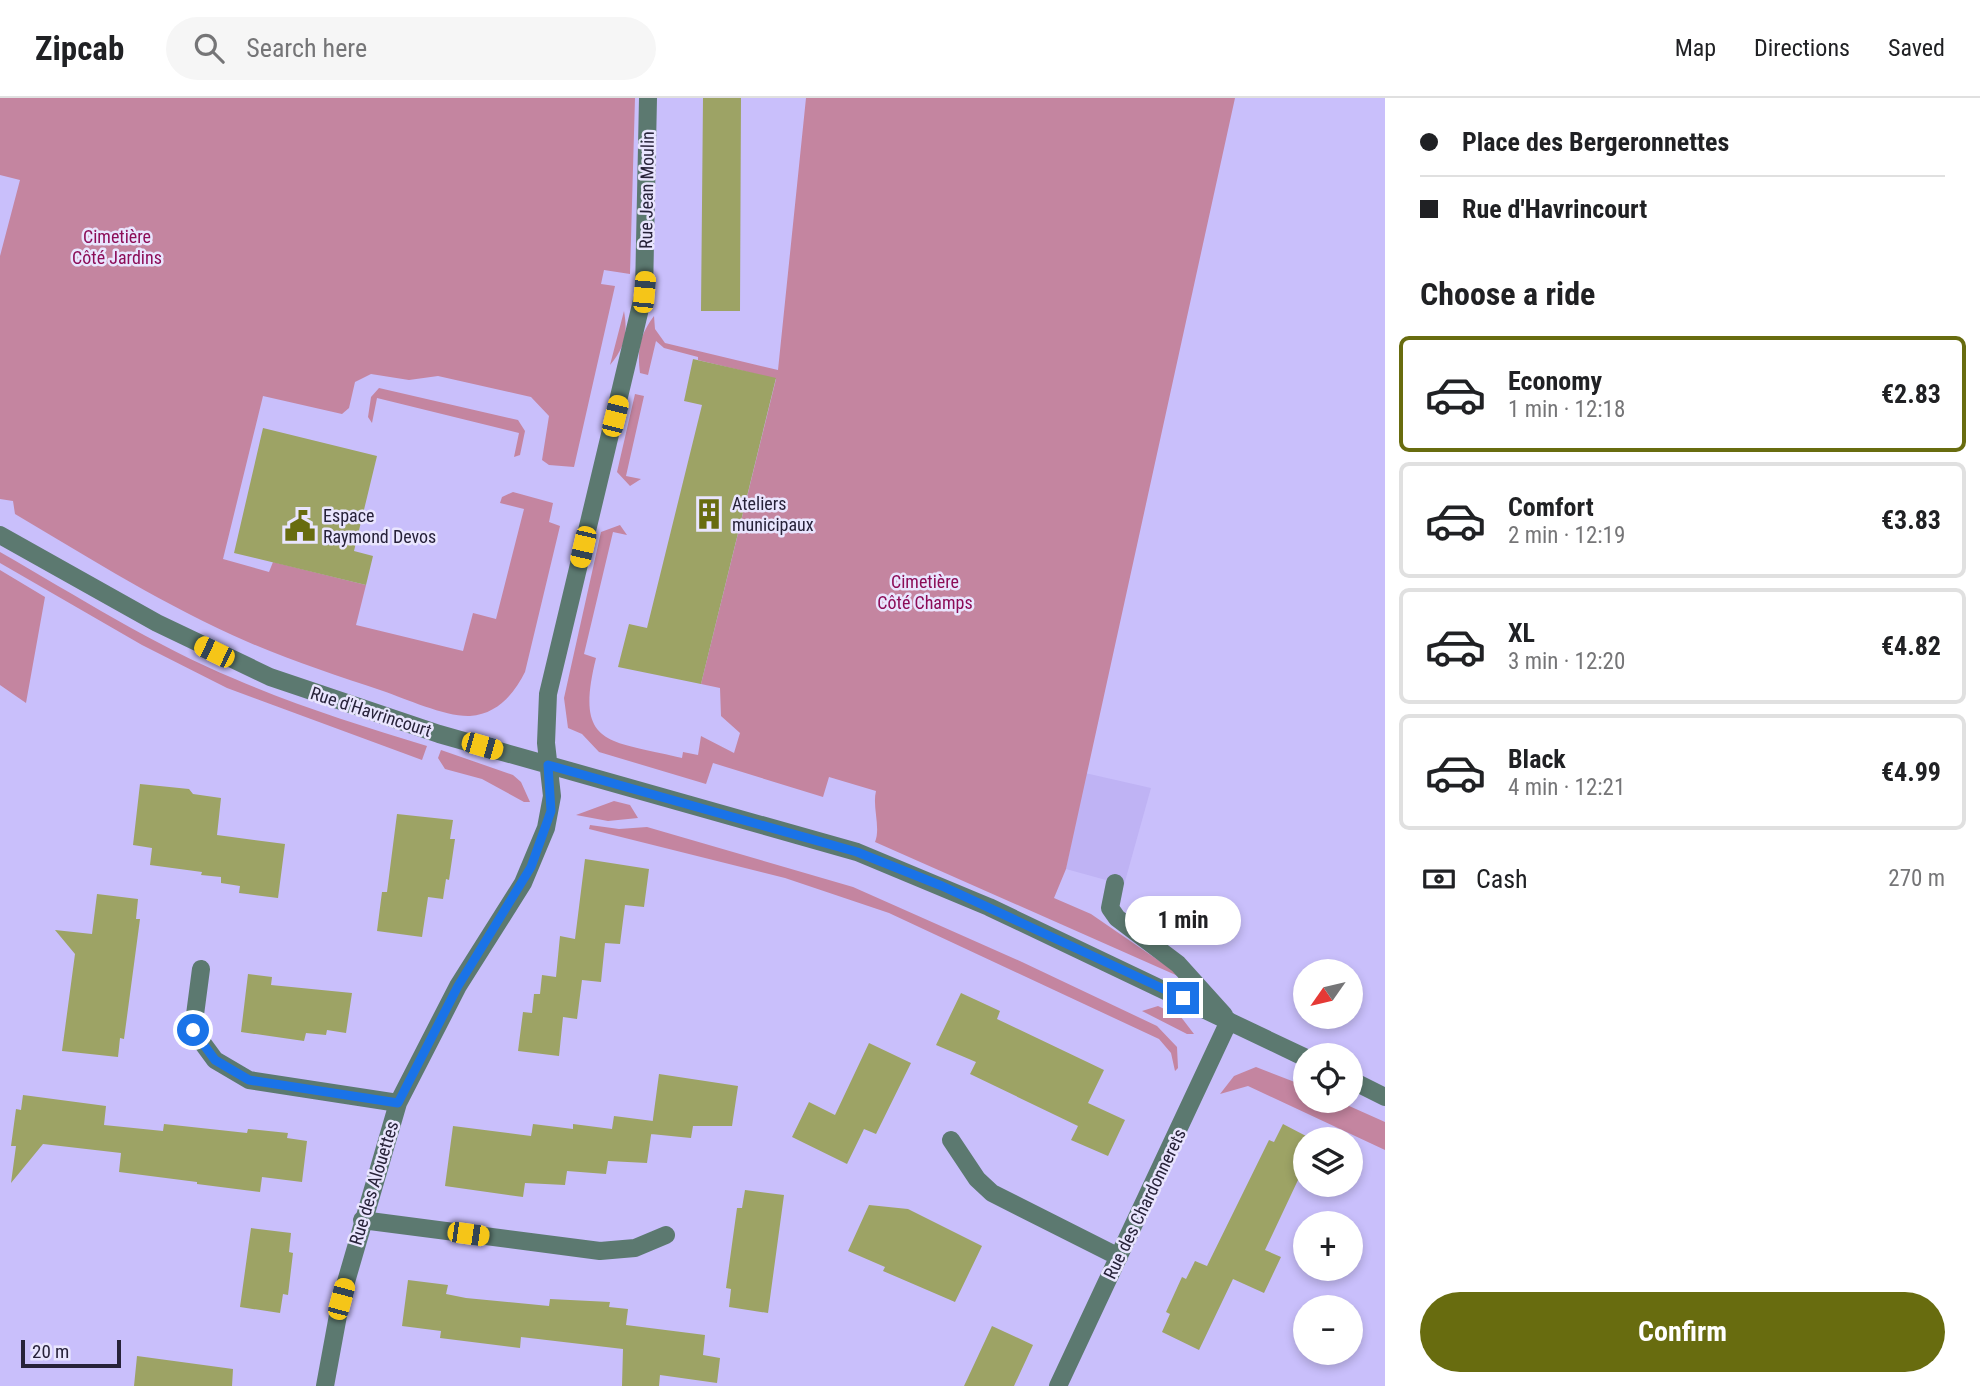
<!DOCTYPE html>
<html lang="en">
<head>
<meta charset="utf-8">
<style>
  :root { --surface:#fff; --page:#f6f6f6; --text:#202124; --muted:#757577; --line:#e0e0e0; --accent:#686c0f }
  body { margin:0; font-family:"Roboto Condensed",sans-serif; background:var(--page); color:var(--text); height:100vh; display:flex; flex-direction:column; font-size:26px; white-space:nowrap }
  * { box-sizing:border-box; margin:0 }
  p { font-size:23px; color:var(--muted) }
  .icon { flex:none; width:38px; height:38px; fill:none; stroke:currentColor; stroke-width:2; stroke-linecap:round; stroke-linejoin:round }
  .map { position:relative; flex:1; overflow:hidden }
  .drawer { display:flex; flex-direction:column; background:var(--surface); width:595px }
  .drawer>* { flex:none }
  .banner { display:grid; align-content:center; height:154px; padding:0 35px; background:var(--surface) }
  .needle { width:46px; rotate:236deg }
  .controls { position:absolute; left:1293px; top:861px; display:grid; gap:14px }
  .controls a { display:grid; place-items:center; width:70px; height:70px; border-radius:50%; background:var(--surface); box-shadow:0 4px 10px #0003; font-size:35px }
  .scale { position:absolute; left:21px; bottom:18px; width:100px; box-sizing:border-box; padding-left:7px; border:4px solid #272239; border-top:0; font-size:19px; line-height:24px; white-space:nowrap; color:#272239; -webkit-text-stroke:5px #e9e5fe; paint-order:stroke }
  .end { position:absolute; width:32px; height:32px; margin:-16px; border:9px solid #1a73e8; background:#fff; box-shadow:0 0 0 4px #fff }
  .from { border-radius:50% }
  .bubble { position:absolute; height:49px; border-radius:24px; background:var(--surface); box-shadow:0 4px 10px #0003; font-size:23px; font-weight:700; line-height:49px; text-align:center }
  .car { position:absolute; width:21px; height:42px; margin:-21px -10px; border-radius:9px; box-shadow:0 0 5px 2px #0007; background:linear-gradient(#f5c518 24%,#345 0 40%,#f5c518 0 76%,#345 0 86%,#f5c518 0) }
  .banner b { display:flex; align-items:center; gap:24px; height:66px; font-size:26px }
  .banner b+b { border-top:2px solid var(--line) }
  .banner i { width:18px; height:18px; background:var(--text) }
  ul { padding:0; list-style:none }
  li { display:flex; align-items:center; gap:21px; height:116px; margin:0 14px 10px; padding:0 21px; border:4px solid var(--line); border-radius:10px }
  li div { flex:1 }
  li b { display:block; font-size:26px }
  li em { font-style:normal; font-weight:700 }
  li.active { border-color:var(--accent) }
  li>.icon { width:63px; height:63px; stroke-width:1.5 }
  h2 { padding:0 35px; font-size:32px; line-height:84px }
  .pay { display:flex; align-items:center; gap:18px; height:77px; padding:0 35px; font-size:26px }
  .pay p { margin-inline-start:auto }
  .cta { display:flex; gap:14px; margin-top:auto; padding:14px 35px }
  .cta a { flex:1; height:80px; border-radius:42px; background:var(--accent); color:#fff; font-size:28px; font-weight:700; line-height:80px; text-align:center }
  header { display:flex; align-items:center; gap:42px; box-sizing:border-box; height:98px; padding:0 35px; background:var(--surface); border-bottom:2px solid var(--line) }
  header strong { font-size:33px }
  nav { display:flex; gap:38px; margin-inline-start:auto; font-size:24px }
  .search { width:490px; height:63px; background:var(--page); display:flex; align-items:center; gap:18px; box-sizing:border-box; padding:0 24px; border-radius:38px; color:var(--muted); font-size:26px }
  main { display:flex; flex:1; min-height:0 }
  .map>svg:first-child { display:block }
</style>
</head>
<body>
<header>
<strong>Zipcab</strong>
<div class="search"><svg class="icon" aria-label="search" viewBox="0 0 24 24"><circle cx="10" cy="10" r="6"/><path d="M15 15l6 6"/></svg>Search here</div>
<nav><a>Map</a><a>Directions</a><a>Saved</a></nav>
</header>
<main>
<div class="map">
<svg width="1385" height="1288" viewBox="0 0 1385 1288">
  <rect width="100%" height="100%" fill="#c9bffb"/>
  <!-- built -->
  <path fill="#bfb3f4" d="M1085,675L1151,690L1124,787L1066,771Z"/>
  <!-- green -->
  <path fill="#c485a0" d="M0,0H635L630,176L604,172L601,186L615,188L574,369L549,367L542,362L549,318L531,299L438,278L409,282L371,276L355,284L349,310L342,316L263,298L223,461L269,474L273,464L366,487L356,527L463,553L473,515L496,521L524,411L500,405L502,399L513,394L553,405L549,424L560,428L525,574C514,596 497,616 470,618C446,619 406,601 383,593C338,578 292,563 248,544C167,509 91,461 15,416L13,403L0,401V158L20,82L0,77Z
    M806,0H1235L1066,771L1054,800L1091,816L1187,882L875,744C881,729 872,709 876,693L829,679L823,699L713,665L706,686L599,654L582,636L568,630L564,600L601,434L620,427L627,437L613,434L584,556L596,560C574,649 608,642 682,660L683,654L698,657L701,638L734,655L740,635L721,618L720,590L701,586L776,281L698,262V259L664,250L656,243L648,277L640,275C637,251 640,237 654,218L655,231L665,245L778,272Z
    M624,213C628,236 625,249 610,267Z
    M379,290L518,322L525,333L520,357L514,359L519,335L377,300L372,325L368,319L371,299Z
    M635,296L644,298L626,378L641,381L630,388L617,374Z
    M0,454C77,498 153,547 235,581C297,608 362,628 427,648L422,662L227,590L142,547L0,465Z
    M0,472L45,499L26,605L0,587Z
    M441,652L513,677L521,684L530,704H524L482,681L445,671L438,660Z
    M614,703L630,707L638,720L608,723L576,717Z
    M590,727L619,731L647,729L853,789L1022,864L1157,928L1177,949L1178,970L1175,973L1171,955L1159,941L889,815L785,780L589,731Z
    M1158,908L1181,919L1194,936H1187L1142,913Z
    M1256,969L1305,988L1306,1003H1338L1385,1024V1052L1248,988L1220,996L1234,978Z"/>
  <!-- building -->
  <path fill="#9da365" d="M703,0H741L740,213H701Z
    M693,261L776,280L701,586L618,569L629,526L647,530L702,307L684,303Z
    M263,330L377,358L354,453L373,458L366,487L234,455Z
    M140,686L189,691L193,696L221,700L217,737L285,746L278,800L239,795L240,788L221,785V779L201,777L202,774L150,767L152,750L133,747Z
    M397,716L453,722L450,741H455L449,782L446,781L443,801L428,799L422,839L377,833L382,794H387Z
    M585,761L649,771L644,809L625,807L620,846L605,845L601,884L582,882L577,921L563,919L559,958L518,953L523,914L532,915L534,896H540L542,877L556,879L560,838L575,841Z
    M97,796L138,801L136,821H140L124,941L120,940L118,959L62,953L75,856L55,832L92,836Z
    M248,876L272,879L271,887L352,895L346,935L327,932L326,937L306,935L304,943L241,934Z
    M961,895L1000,913L997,921L1104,972L1088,1005L1125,1022L1108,1058L1071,1042L1078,1028L970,976L976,964L936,947Z
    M869,945L911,965L876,1036L864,1031L847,1066L792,1039L809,1004L835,1017Z
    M659,976L738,988L732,1028H693L691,1040L651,1036Z
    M23,997L106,1008L104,1027L163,1033L164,1026L247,1035L248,1031L288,1035L287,1040L307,1043L302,1084L262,1079L260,1094L197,1086V1084L119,1074L121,1055L43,1046L11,1085L16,1048H11L16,1011L21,1012Z
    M614,1018L653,1023L647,1065L608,1063L606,1076L567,1073L565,1087L525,1085L523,1099L445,1088L453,1028L531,1038L533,1026L573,1031V1026L612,1031Z
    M1283,1026L1306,1038V1065L1265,1152L1281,1159L1264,1195L1233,1181L1199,1252L1162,1234L1170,1216L1166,1214L1182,1179L1186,1181L1195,1163L1207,1168L1269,1042L1274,1044Z
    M745,1092L784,1097L768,1215L729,1209L731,1191L726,1190L737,1110H742Z
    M869,1107L908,1111L982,1148L955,1204L883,1173L885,1169L848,1153Z
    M251,1130L291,1135L289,1154L293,1155L288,1197L283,1196L280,1215L240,1209Z
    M408,1182L448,1187L446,1196L466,1200L549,1208L550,1201L610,1204L609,1209L628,1211L626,1227L705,1237L703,1257L720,1260L717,1285L660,1277L659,1288H622L623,1251L521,1239L520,1250L440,1240L441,1233L402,1228Z
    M992,1228L1033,1247L1014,1288H964Z
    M137,1258L233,1271L232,1288H134Z"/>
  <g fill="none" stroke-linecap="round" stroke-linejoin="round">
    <!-- minor -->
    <path stroke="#5c7970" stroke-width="18" d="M0,437L157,525L270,579L439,636L857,754L989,809L1306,960
      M1115,785L1110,810L1117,820L1178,866L1224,917
      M201,871L193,932L215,962L249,982L398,1005
      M1351,982L1385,999
      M951,1042L977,1081L992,1095L1119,1159
      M362,1122L600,1153L635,1150L666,1137
      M325,1288L341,1201L398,1005L458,888L523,785L546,730L552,698L546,645L548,596L644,194L648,0
      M1058,1288L1229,923"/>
  </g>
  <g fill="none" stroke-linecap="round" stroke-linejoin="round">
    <!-- route -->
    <path stroke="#1a73e8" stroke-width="9" d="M193,932L215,962L249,982L398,1005L458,888L531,769L551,713L548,667L857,754L942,788L1183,900"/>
  </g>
  <!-- icons -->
  <defs>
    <symbol id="building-bare" viewBox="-9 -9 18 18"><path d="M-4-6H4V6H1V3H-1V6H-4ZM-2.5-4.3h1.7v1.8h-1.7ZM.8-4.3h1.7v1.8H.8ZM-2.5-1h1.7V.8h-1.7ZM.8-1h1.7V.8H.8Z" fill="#686c0f" stroke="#e9e5fe" stroke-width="2.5" paint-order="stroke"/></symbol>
    <symbol id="civic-bare" viewBox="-9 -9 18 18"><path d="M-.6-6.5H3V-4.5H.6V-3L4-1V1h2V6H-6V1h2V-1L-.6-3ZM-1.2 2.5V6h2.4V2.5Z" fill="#686c0f" stroke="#e9e5fe" stroke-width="2.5" paint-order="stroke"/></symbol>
  </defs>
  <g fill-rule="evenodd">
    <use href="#building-bare" x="687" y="394" width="44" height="44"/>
    <use href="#civic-bare" x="278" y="406" width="44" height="44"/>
  </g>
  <g text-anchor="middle" stroke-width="5" stroke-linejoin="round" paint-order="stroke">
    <!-- street labels -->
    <g font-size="18" fill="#272239" stroke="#e9e5fe">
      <text transform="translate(647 92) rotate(-89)" y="6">Rue Jean Moulin</text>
      <text transform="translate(371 614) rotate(18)" y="6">Rue d'Havrincourt</text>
      <text transform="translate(374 1085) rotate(-73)" y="6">Rue des Alouettes</text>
      <text transform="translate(1145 1106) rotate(-64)" y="6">Rue des Chardonnerets</text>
    </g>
    <!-- park labels -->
    <g font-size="18" fill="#8c0c57" stroke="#e9e5fe">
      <text x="117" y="145">Cimetière<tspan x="117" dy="21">Côté Jardins</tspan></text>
      <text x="925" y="490">Cimetière<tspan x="925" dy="21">Côté Champs</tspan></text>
    </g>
    <!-- poi labels -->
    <g font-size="18" fill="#272239" stroke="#e9e5fe" text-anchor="start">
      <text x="732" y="412">Ateliers<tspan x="732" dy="21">municipaux</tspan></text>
      <text x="323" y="424">Espace<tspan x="323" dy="21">Raymond Devos</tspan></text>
    </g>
  </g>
</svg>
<div class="controls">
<a><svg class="needle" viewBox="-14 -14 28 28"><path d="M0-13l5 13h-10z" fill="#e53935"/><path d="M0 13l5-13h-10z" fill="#757577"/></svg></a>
<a><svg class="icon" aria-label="locate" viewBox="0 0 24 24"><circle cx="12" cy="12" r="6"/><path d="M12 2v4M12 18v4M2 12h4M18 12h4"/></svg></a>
<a><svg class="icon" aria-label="layers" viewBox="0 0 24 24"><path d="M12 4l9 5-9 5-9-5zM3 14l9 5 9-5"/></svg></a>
<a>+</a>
<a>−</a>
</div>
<div class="scale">20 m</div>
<i class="end from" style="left:193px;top:932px"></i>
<i class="end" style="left:1183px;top:900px"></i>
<div class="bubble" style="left:1125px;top:798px;width:116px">1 min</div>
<i class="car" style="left:644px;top:194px;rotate:5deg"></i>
<i class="car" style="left:615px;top:318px;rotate:14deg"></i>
<i class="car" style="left:583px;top:449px;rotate:193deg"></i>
<i class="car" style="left:214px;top:554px;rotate:296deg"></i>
<i class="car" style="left:482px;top:648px;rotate:106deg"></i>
<i class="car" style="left:468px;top:1136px;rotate:98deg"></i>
<i class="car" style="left:341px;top:1201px;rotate:15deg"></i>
</div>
<section class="drawer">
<div class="banner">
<b><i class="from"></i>Place des Bergeronnettes</b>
<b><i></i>Rue d'Havrincourt</b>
</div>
<h2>Choose a ride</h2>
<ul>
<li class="active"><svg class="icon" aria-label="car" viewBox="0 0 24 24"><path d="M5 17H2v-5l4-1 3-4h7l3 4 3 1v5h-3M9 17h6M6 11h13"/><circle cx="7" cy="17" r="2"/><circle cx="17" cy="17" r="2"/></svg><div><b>Economy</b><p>1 min · 12:18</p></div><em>€2.83</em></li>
<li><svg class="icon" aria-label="car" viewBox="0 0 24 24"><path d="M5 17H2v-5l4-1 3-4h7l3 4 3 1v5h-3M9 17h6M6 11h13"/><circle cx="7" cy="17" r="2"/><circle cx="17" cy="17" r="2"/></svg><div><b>Comfort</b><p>2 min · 12:19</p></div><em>€3.83</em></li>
<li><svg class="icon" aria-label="car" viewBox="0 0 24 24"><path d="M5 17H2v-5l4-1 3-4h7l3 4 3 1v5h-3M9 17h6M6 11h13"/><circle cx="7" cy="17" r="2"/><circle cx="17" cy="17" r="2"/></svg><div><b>XL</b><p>3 min · 12:20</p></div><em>€4.82</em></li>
<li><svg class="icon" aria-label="car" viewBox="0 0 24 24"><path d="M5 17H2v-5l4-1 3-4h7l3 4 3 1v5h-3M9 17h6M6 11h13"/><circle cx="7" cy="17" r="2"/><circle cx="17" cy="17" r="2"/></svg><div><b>Black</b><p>4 min · 12:21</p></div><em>€4.99</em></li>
</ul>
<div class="pay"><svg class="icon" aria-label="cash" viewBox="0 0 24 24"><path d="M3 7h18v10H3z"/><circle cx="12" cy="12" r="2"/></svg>Cash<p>270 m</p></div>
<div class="cta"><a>Confirm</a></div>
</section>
</main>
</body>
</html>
